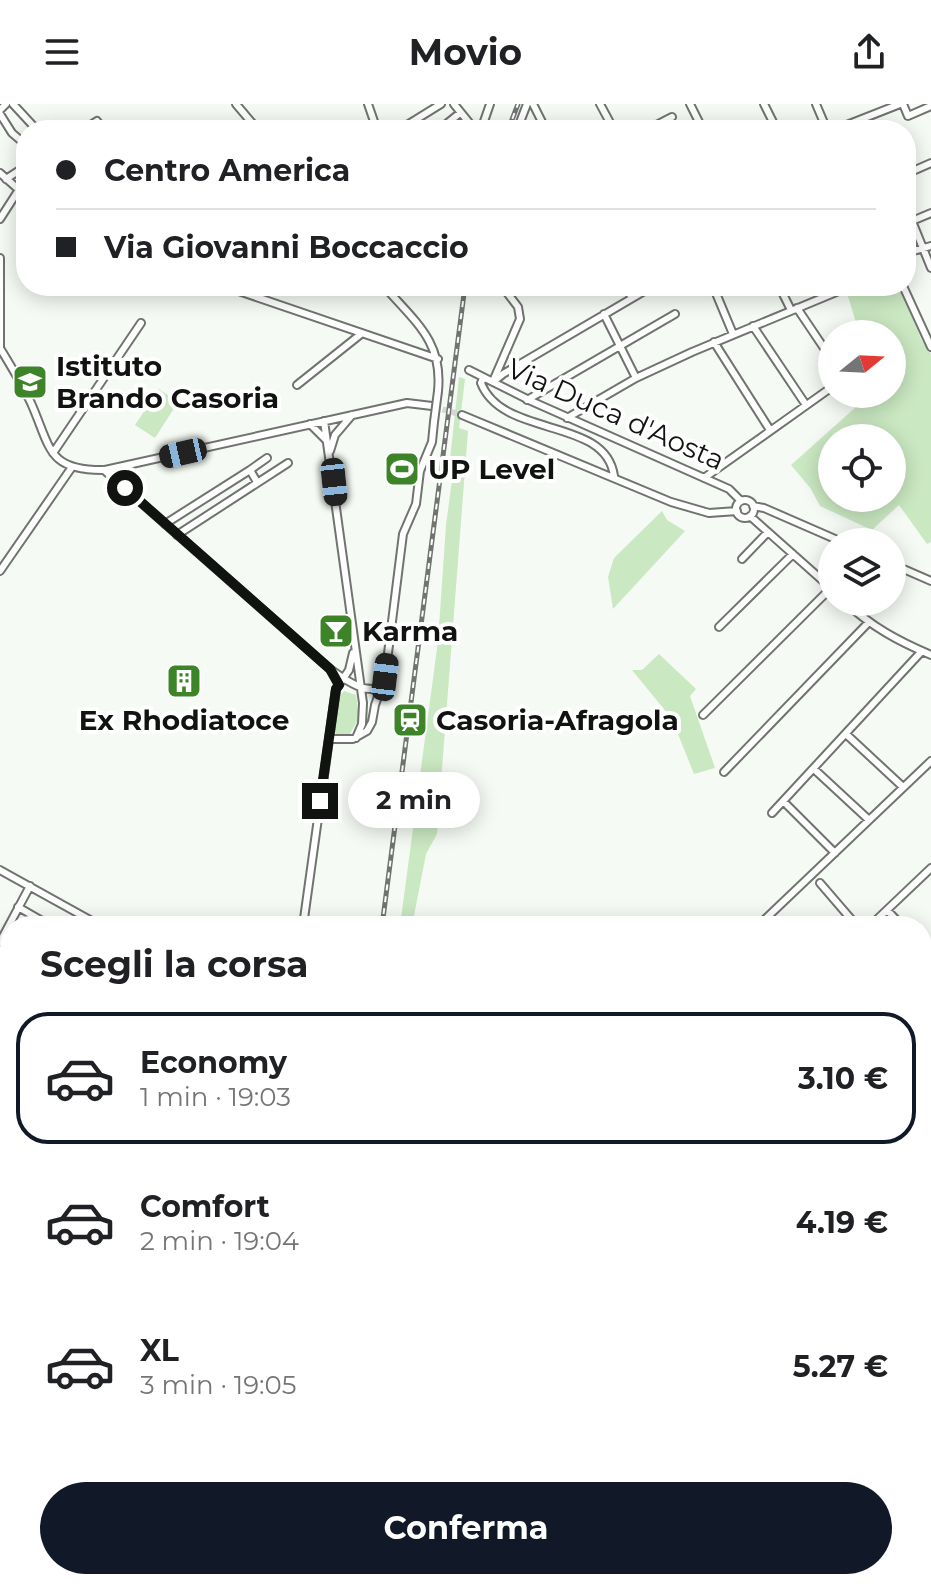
<!DOCTYPE html>
<html lang="it">
<head>
<meta charset="utf-8">
<style>
  :root { --surface:#fff; --page:#f2f2f2; --text:#202124; --muted:#757577; --line:#e0e0e0; --accent:#111827 }
  body { margin:0; font-family:Montserrat,sans-serif; background:var(--page); color:var(--text); height:100vh; display:flex; flex-direction:column; font-size:30px; white-space:nowrap }
  * { box-sizing:border-box; margin:0 }
  p { font-size:26px; color:var(--muted) }
  .icon { flex:none; width:44px; height:44px; fill:none; stroke:currentColor; stroke-width:2; stroke-linecap:round; stroke-linejoin:round }
  .map { position:relative; flex:1; overflow:hidden }
  .sheet { position:absolute; left:0px; top:812px; width:932px; height:674px; display:flex; flex-direction:column; background:var(--surface); border-radius:32px 32px 0 0; box-shadow:0 4px 20px #0003 }
  .sheet>* { flex:none }
  .banner { position:absolute; left:16px; top:16px; width:900px; height:176px; border-radius:32px; box-shadow:0 4px 20px #0003; display:grid; align-content:center; height:176px; padding:0 40px; background:var(--surface) }
  .needle { width:52px; rotate:72deg }
  .tools { position:absolute; left:818px; top:216px; display:grid; gap:16px }
  .tools a { display:grid; place-items:center; width:88px; height:88px; border-radius:50%; background:var(--surface); box-shadow:0 4px 20px #0003; font-size:40px }
  .end { position:absolute; width:36px; height:36px; margin:-18px; border:10px solid #111311; background:#fff; box-shadow:0 0 0 4px #fff }
  .from { border-radius:50% }
  .bubble { position:absolute; height:56px; border-radius:28px; background:var(--surface); box-shadow:0 4px 20px #0003; font-size:26px; font-weight:700; line-height:56px; text-align:center }
  .car { position:absolute; width:24px; height:48px; margin:-24px -12px; border-radius:10px; box-shadow:0 0 6px 2px #0007; background:linear-gradient(#222 24%,#8ab4d8 0 40%,#222 0 76%,#8ab4d8 0 86%,#222 0) }
  .banner b { display:flex; align-items:center; gap:28px; height:76px; font-size:30px }
  .banner b+b { border-top:2px solid var(--line) }
  .banner i { width:20px; height:20px; background:var(--text) }
  ul { padding:0; list-style:none }
  li { display:flex; align-items:center; gap:24px; height:132px; margin:0 16px 12px; padding:0 24px; border:4px solid transparent; border-radius:32px }
  li div { flex:1 }
  li b { display:block; font-size:30px }
  li em { font-style:normal; font-weight:700 }
  li.selected { border-color:var(--accent) }
  li>.icon { width:72px; height:72px; stroke-width:1.5 }
  h2 { padding:0 40px; font-size:36px; line-height:96px }
  .button { display:flex; gap:16px; margin-top:auto; padding:16px 40px }
  .button a { flex:1; height:92px; border-radius:48px; background:var(--accent); color:#fff; font-size:32px; font-weight:700; line-height:92px; text-align:center }
  header { display:flex; justify-content:space-between; align-items:center; height:104px; padding:0 40px; background:var(--surface); font-size:36px; font-weight:700 }
  .map>svg:first-child { display:block }
</style>
</head>
<body>
<header><svg class="icon" aria-label="menu" viewBox="0 0 24 24"><path d="M4 6h16M4 12h16M4 18h16"/></svg>Movio<svg class="icon" aria-label="share" viewBox="0 0 24 24"><path d="M12 15V3M7 8l5-5 5 5M5 13v7h14v-7"/></svg></header>
<div class="map">
<svg width="931" height="1485" viewBox="0 0 931 1485">
  <rect width="100%" height="100%" fill="#f5faf4"/>
  <!-- green -->
  <path fill="#cae8c2" fill-rule="evenodd" d="M869,182H899L922,237L931,250V438L927,440L899,401L872,426L820,402L811,385L791,361L866,294L865,290H892V230L846,228L857,222L847,189ZM832,334H892V394H832Z
    M459,273L465,275L459,324L468,327L437,730L426,750L412,822H400L438,537L446,421L452,376L449,364Z
    M159,285L178,298L155,334L135,321Z
    M662,407L667,416L685,427L613,505L608,473L614,454Z
    M659,550L696,585L690,592L715,664L694,670L672,615L632,566H642Z
    M344,587L356,591L359,614L350,630L338,633L334,627L339,592Z
    M10,985V1086L0,1089V1003Z
    M931,1048V1287L922,1282V1057Z"/>
  <g fill="none" stroke-linecap="round" stroke-linejoin="round">
    <!-- minor-tunnel -->
    <path stroke="#d3d7d2" stroke-width="6" stroke-dasharray="6 3" stroke-linecap="butt" d="M434,303L462,311"/>
    <defs>
      <path id="minor" d="M13,0L37,26
        M236,0L258,26
        M368,0L377,26
        M454,0L475,26
        M533,0L546,26
        M600,0L614,26
        M690,0L703,26
        M764,0L777,26
        M816,0L827,26
        M903,0L908,12L931,2
        M0,6L6,0
        M0,10L12,29L26,41
        M83,26L97,17L104,26
        M399,26L441,0
        M439,26L460,9
        M481,26L490,0
        M517,26L527,0
        M647,26L672,13
        M834,26L900,0
        M0,69L26,92
        M906,70L931,59
        M6,75L26,62
        M906,102L931,164
        M0,115L18,87
        M912,117L931,109
        M906,149L931,142
        M0,154V244
        M224,182L438,255
        M384,182C415,218 443,237 438,287
        M625,182L632,194
        M713,182L733,230
        M779,182L791,206
        M903,182L931,243
        M506,187L522,182
        M797,204L832,256
        M604,210L636,274
        M753,222L806,301
        M714,238L770,326
        M0,244C11,262 22,280 31,299C51,344 47,367 105,366L407,299L432,302
        M469,266L531,297L729,385L741,397
        M483,274L481,279C503,335 606,312 614,372
        M494,275L520,215L518,203L502,182
        M493,278L503,270L653,182
        M297,281L361,230
        M527,296L675,210
        M462,311L671,398L709,409L737,407
        M567,314L636,274L692,248L851,182
        M324,317L363,599L362,620L356,634
        M310,320L326,336
        M330,347L335,331L352,311
        M53,349L141,219
        M104,366L330,565C344,575 366,592 384,582
        M250,366L267,354
        M704,374L832,283
        M736 405a9 9 0 1 1 18 0a9 9 0 1 1-18 0Z
        M753,402L764,404L842,438
        M750,412L831,484
        M165,420L250,366L257,378
        M177,431L288,359
        M742,455L768,428
        M892,460L931,477
        M0,467L72,363
        M845,498C872,523 898,537 931,551
        M719,523L793,450
        M703,611L831,484
        M847,631L903,683
        M329,635H353L367,627L372,618L375,601L385,573L403,430L416,400L420,367L432,338L434,318
        M815,666L869,716
        M724,668L868,519
        M784,698L835,749
        M772,709L922,547
        M0,766L101,822
        M820,779L857,822
        M18,803L51,822
        M887,806L902,822
        M303,822L336,585L349,566L353,549
        M758,822L931,657
        M870,822L931,764
        M0,838L30,782
        M922,844L931,857
        M922,869L931,864
        M0,925L10,930
        M922,959L931,978
        M922,1051L931,1043
        M0,1219L10,1242
        M0,1289L10,1282
        M0,1456L10,1458
        M211,1485L218,1476"/>
    </defs>
    <!-- minor casing -->
    <use href="#minor" stroke="#70746f" stroke-width="10"/>
    <!-- minor -->
    <use href="#minor" stroke="#fff" stroke-width="6"/>
    <defs>
      <path id="rail" d="M508,26L518,0
        M382,822L465,182
        M329,1485L330,1476"/>
    </defs>
    <!-- rail casing -->
    <use href="#rail" stroke="#717471" stroke-width="5"/>
    <!-- rail -->
    <use href="#rail" stroke="#fff" stroke-width="2" stroke-dasharray="6" stroke-linecap="butt"/>
    <defs>
      <path id="minor-bridge" d="M434,318L438,287"/>
    </defs>
    <!-- minor-bridge casing -->
    <use href="#minor-bridge" stroke="#70746f" stroke-width="10" stroke-linecap="butt"/>
    <!-- minor-bridge -->
    <use href="#minor-bridge" stroke="#fff" stroke-width="6"/>
  </g>
  <g fill="none" stroke-linecap="round" stroke-linejoin="round">
    <!-- route -->
    <path stroke="#111311" stroke-width="10" d="M125,384L330,565L339,581L336,585L320,697"/>
  </g>
  <!-- icons -->
  <defs>
    <symbol id="school-square" viewBox="-11 -11 22 22"><rect x="-9" y="-9" width="18" height="18" rx="4" fill="#3d8327" stroke="#fff"/><path d="M0-5L7-2L0 1L-7-2ZM-4 1L0 2.5L4 1V4Q0 6-4 4Z" fill="#fff"/></symbol>
    <symbol id="stadium-square" viewBox="-11 -11 22 22"><rect x="-9" y="-9" width="18" height="18" rx="4" fill="#3d8327" stroke="#fff"/><path d="M0-5a6.5 5 0 1 0 0 10a6.5 5 0 1 0 0-10ZM-3.5-1.8h7v3.6h-7Z" fill="#fff"/></symbol>
    <symbol id="bar-square" viewBox="-11 -11 22 22"><rect x="-9" y="-9" width="18" height="18" rx="4" fill="#3d8327" stroke="#fff"/><path d="M-6-5H6L.8 .8V4.5H3.5V6h-7V4.5H-.8V.8Z" fill="#fff"/></symbol>
    <symbol id="building-square" viewBox="-11 -11 22 22"><rect x="-9" y="-9" width="18" height="18" rx="4" fill="#3d8327" stroke="#fff"/><path d="M-4-6H4V6H1V3H-1V6H-4ZM-2.5-4.3h1.7v1.8h-1.7ZM.8-4.3h1.7v1.8H.8ZM-2.5-1h1.7V.8h-1.7ZM.8-1h1.7V.8H.8Z" fill="#fff"/></symbol>
    <symbol id="station-square" viewBox="-11 -11 22 22"><rect x="-9" y="-9" width="18" height="18" rx="4" fill="#3d8327" stroke="#fff"/><path d="M-3-6H3Q5-6 5-4V2Q5 4 3 4L4.5 6H3L1.5 4h-3L-3 6H-4.5L-3 4Q-5 4-5 2V-4Q-5-6-3-6ZM-3.5-4v3h7v-3ZM-3.5 1v1.5H-2V1ZM2 1v1.5H3.5V1Z" fill="#fff"/></symbol>
  </defs>
  <g fill-rule="evenodd">
    <use href="#school-square" x="10" y="258" width="40" height="40"/>
    <use href="#stadium-square" x="382" y="345" width="40" height="40"/>
    <use href="#bar-square" x="316" y="507" width="40" height="40"/>
    <use href="#building-square" x="164" y="557" width="40" height="40"/>
    <use href="#station-square" x="390" y="596" width="40" height="40"/>
  </g>
  <g text-anchor="middle" stroke-width="8" stroke-linejoin="round" paint-order="stroke">
    <!-- poi labels -->
    <g font-size="28" font-weight="bold" fill="#111311" stroke="#fff" text-anchor="start">
      <text x="56" y="272">Istituto<tspan x="56" dy="32">Brando Casoria</tspan></text>
      <text x="428" y="375">UP Level</text>
      <text x="362" y="537">Karma</text>
      <text x="184" y="626" text-anchor="middle">Ex Rhodiatoce</text>
      <text x="436" y="626">Casoria-Afragola</text>
    </g>
    <!-- street labels -->
    <g font-size="28" fill="#111311" stroke="#fff">
      <text transform="translate(616 310) rotate(24)" y="10">Via Duca d'Aosta</text>
    </g>
  </g>
</svg>
<div class="tools">
<a><svg class="needle" viewBox="-14 -14 28 28"><path d="M0-13l5 13h-10z" fill="#e53935"/><path d="M0 13l5-13h-10z" fill="#757577"/></svg></a>
<a><svg class="icon" aria-label="locate" viewBox="0 0 24 24"><circle cx="12" cy="12" r="6"/><path d="M12 2v4M12 18v4M2 12h4M18 12h4"/></svg></a>
<a><svg class="icon" aria-label="layers" viewBox="0 0 24 24"><path d="M12 4l9 5-9 5-9-5zM3 14l9 5 9-5"/></svg></a>
</div>
<i class="end from" style="left:125px;top:384px"></i>
<i class="end" style="left:320px;top:697px"></i>
<div class="bubble" style="left:348px;top:668px;width:132px">2 min</div>
<i class="car" style="left:183px;top:349px;rotate:257deg"></i>
<i class="car" style="left:334px;top:378px;rotate:174deg"></i>
<i class="car" style="left:385px;top:573px;rotate:7deg"></i>
<div class="banner">
<b><i class="from"></i>Centro America</b>
<b><i></i>Via Giovanni Boccaccio</b>
</div>
<section class="sheet">
<h2>Scegli la corsa</h2>
<ul>
<li class="selected"><svg class="icon" aria-label="car" viewBox="0 0 24 24"><path d="M5 17H2v-5l4-1 3-4h7l3 4 3 1v5h-3M9 17h6M6 11h13"/><circle cx="7" cy="17" r="2"/><circle cx="17" cy="17" r="2"/></svg><div><b>Economy</b><p>1 min · 19:03</p></div><em>3.10 €</em></li>
<li><svg class="icon" aria-label="car" viewBox="0 0 24 24"><path d="M5 17H2v-5l4-1 3-4h7l3 4 3 1v5h-3M9 17h6M6 11h13"/><circle cx="7" cy="17" r="2"/><circle cx="17" cy="17" r="2"/></svg><div><b>Comfort</b><p>2 min · 19:04</p></div><em>4.19 €</em></li>
<li><svg class="icon" aria-label="car" viewBox="0 0 24 24"><path d="M5 17H2v-5l4-1 3-4h7l3 4 3 1v5h-3M9 17h6M6 11h13"/><circle cx="7" cy="17" r="2"/><circle cx="17" cy="17" r="2"/></svg><div><b>XL</b><p>3 min · 19:05</p></div><em>5.27 €</em></li>
</ul>
<div class="button"><a>Conferma</a></div>
</section>
</div>
</body>
</html>
